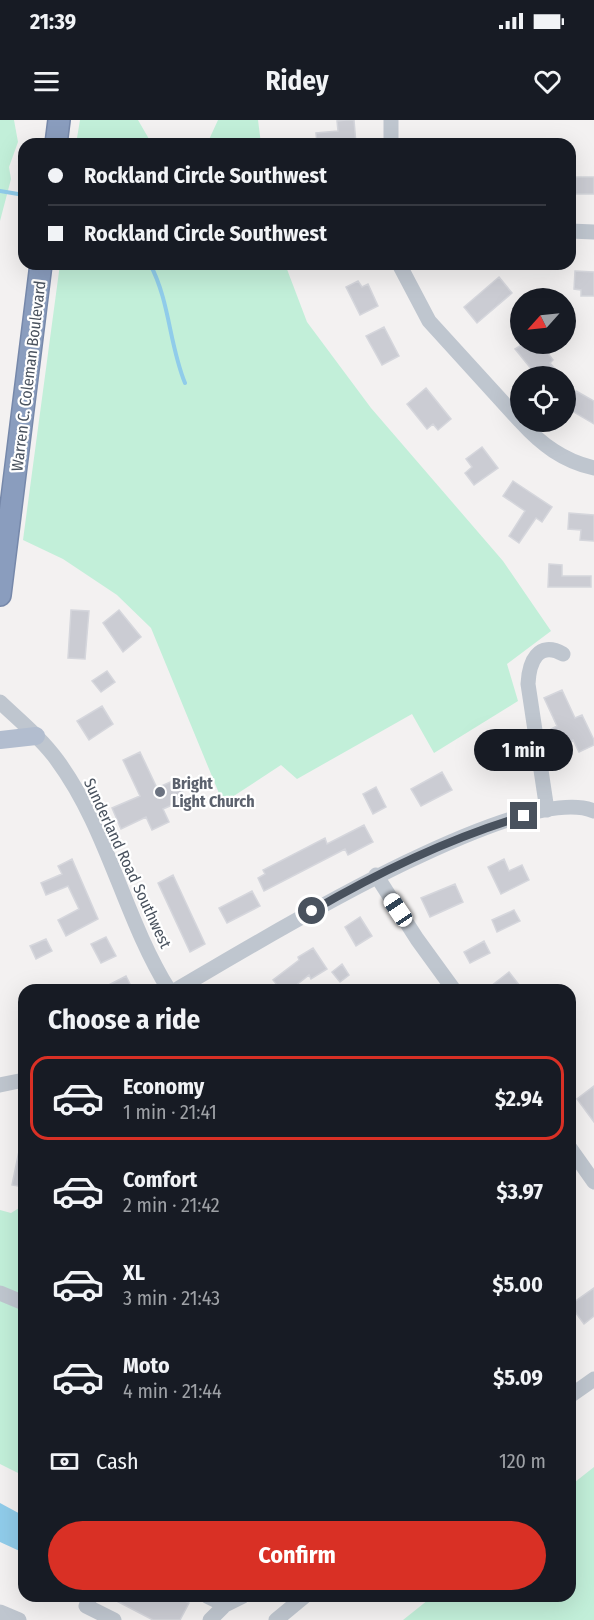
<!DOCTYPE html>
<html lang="en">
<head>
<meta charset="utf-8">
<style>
  :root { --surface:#171b24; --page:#242831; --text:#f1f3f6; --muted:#9ea1a6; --line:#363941; --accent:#d93025 }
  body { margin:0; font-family:"Fira Sans Condensed",sans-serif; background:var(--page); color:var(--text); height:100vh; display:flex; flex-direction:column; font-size:22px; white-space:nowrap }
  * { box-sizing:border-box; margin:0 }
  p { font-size:20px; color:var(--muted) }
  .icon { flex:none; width:33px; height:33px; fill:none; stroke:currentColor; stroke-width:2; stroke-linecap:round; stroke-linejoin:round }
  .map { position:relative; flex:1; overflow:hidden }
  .drawer { position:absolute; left:18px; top:864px; width:558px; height:618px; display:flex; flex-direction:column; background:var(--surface); border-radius:18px; box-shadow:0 6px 24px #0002 }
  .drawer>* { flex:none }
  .hud { position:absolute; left:18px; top:18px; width:558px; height:132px; border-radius:18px; box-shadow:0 6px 24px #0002; display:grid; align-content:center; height:132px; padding:0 30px; background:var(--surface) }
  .needle { width:39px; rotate:243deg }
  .tools { position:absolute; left:510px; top:168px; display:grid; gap:12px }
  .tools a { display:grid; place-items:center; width:66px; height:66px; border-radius:50%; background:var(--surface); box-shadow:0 6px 24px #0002; font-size:30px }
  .end { position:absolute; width:27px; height:27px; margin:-14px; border:8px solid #49525e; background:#fff; box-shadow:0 0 0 3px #fff }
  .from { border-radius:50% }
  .bubble { position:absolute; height:42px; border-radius:21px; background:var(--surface); box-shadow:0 6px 24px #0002; font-size:20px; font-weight:700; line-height:42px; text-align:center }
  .car { position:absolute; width:18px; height:36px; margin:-18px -9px; border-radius:8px; box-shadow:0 0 4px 2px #0007; background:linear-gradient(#fff 24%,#345 0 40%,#fff 0 76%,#345 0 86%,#fff 0) }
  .hud b { display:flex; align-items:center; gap:21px; height:57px; font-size:22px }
  .hud b+b { border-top:2px solid var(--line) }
  .hud i { width:15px; height:15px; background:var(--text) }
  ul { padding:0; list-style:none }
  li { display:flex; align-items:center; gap:18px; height:84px; margin:0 12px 9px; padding:0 18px; border:3px solid transparent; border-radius:18px }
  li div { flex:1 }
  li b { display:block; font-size:22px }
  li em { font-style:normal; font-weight:700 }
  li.selected { border-color:var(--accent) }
  li>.icon { width:54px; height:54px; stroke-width:1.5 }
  h2 { padding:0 30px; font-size:27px; line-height:72px }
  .pay { display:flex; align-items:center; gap:15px; height:66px; padding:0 30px; font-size:22px }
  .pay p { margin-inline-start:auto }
  .button { display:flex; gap:12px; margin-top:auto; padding:12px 30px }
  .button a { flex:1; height:69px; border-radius:36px; background:var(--accent); color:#fff; font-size:24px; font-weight:700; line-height:69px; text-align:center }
  .status { display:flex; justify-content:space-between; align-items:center; height:42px; padding:0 30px; background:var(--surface); direction:ltr }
  .status svg { height:16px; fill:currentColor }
  header { display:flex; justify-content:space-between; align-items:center; height:78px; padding:0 30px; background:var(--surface); font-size:27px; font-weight:700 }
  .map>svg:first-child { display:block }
</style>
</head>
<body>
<div class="status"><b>21:39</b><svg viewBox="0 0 49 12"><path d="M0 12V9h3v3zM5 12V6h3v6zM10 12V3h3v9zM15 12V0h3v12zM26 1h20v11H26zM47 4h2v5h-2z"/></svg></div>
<header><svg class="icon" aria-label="menu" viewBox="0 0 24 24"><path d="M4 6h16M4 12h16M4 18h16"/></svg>Ridey<svg class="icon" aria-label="heart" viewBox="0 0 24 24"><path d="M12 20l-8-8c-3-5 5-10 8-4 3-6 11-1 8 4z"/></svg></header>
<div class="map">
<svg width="594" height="1500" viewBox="0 0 594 1500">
  <rect width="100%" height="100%" fill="#f3f1f1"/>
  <!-- green -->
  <path fill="#c2efd9" d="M0,0H14L18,22L9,47L11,59L0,101Z
    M80,0H138L149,19L158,24H76Z
    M218,0H258L261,24H207Z
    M60,144H285L307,202L371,288L503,441L551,511L507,544L518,581L434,633L412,594L297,659L281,645L223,683L151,508L117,475L63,439L23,420Z
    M24,1085V1356L0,1344V1090L11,1093Z
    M594,1347V1500H403L433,1476H570V1366Z"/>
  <!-- water -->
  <path fill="#90ccea" d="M0,1383L24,1396V1433L0,1422Z"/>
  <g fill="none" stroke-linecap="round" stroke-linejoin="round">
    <!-- stream -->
    <path stroke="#90ccea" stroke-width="4" d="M0,71L24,75
      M150,144C170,182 169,224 185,263"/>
  </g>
  <!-- building -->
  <path fill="#cbccd3" stroke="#d5d6dc" stroke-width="1.5" d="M346,0H354L356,24H317L316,13L338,11L337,1Z
    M573,57H594V74H573Z
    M575,151L594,152V176H581V170L574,169Z
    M499,157L512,173L477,203L464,187Z
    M358,161L362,167L368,164L378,186L360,195L346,167Z
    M384,207L399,236L382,245L366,216Z
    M523,224H533L539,232L544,228L553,240L550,243L561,256H537L515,229Z
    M426,268L451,299L438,310L433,304L427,309L407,284Z
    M576,271L594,281V304L567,288Z
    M482,327L498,348L474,365L465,353L472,347L466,339Z
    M513,361L552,387L542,402L536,398L519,423L509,416L525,391L503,376Z
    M569,393L594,395V421L580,420L581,410L568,409Z
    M549,444L562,445V456H591V467H548Z
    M71,490L89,491L85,539L68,538Z
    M119,490L141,517L123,532L103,503Z
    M107,551L115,562L101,572L92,561Z
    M562,570L575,598L582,595L594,620V625L579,632L573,620L559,627L551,609L557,606L544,578Z
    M102,586L113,604L89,620L77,601Z
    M140,632L157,668L177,659L186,679L163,689L169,702L152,710L146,697L121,709L112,688L140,676L123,640Z
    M442,652L452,670L421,686L411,669Z
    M376,667L386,687L373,694L363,674Z
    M364,705L373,722L348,735L345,729L264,771L258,758L265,754L263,750L325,718L327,724Z
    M72,739L98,799L66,816L58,800L79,789L68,766L46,775L41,763L62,754L58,746Z
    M504,739L509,751L522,745L529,760L501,774L488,747Z
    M173,755L205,824L190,832L158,763Z
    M455,764L463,782L430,797L421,778Z
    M252,771L260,786L227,803L219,788Z
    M514,790L520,801L497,812L492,800Z
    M360,797L372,816L356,826L345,807Z
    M106,817L116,836L101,843L91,824Z
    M46,819L52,831L36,839L30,826Z
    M484,821L490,833L470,843L464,832Z
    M313,828L327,849L311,859L309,855L290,870H281L273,860L299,840L298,837Z
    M342,844L349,855L340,862L332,852Z
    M509,852L523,870H486Z
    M126,856L133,870H99Z
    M594,966V1002L577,979Z
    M19,1031L24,1032V1067L12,1065Z
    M594,1168V1196L584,1204L570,1185Z
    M107,1476H176L189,1483L180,1500H153Z"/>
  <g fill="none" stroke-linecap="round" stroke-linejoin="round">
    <defs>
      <path id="highway" d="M56,24L59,0
        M0,475L41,144"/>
    </defs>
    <!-- highway casing -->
    <use href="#highway" stroke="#7688aa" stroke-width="24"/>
    <!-- minor -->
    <path stroke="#bfc6cf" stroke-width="15" d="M391,0V24
      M570,111L594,112
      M399,144L429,201L520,301
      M521,302C541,324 563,341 594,348
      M0,582C20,601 41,618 57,640C108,709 124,798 169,870
      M547,690L528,564C529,542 538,520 563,534
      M376,755L417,819L454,870
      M176,870C248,828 520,660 594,691
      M0,965L24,960
      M570,1028L594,1062
      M0,1173L24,1183
      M570,1276L594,1259
      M91,1476L86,1486L114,1500
      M207,1476L225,1485
      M0,1492L19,1500
      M210,1500L225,1485L243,1476
      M276,1500L305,1476"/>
    <!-- major -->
    <path stroke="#b2bdcf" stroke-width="18" d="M0,620L36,616"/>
    <!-- highway -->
    <use href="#highway" stroke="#8a9dbe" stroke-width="21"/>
  </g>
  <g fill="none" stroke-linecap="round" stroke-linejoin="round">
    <!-- route -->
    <path stroke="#49525e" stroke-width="8" d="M312,791C379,752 450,718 524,696"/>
  </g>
  <!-- markers -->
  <circle fill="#6b7280" stroke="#fff" stroke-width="2" cx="160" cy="672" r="6"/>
  <g text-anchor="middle" stroke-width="4.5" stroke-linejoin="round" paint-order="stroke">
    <!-- street labels -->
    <g font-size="16" fill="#49525e" stroke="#fff">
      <text transform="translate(28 256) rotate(-83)" y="6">Warren C. Coleman Boulevard</text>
      <text transform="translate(128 743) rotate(65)" y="6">Sunderland Road Southwest</text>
    </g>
    <!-- worship labels -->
    <g font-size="16" font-weight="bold" fill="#5b616d" stroke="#fff" text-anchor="start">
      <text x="172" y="669">Bright<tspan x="172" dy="18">Light Church</tspan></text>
    </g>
  </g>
</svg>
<div class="tools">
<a><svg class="needle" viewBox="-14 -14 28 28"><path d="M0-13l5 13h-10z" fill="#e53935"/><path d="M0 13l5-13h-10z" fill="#9ea1a6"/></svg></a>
<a><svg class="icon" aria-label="locate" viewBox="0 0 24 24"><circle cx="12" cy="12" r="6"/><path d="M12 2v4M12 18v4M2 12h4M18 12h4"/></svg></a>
</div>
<i class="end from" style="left:312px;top:791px"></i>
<i class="end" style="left:524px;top:696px"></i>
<div class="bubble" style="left:474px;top:609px;width:99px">1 min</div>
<i class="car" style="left:398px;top:790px;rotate:326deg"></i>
<div class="hud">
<b><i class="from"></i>Rockland Circle Southwest</b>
<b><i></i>Rockland Circle Southwest</b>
</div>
<section class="drawer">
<h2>Choose a ride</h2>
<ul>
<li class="selected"><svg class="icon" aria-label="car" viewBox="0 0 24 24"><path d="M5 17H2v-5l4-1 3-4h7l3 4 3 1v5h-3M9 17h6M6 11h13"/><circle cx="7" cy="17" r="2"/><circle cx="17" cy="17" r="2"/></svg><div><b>Economy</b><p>1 min · 21:41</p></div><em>$2.94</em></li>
<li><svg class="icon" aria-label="car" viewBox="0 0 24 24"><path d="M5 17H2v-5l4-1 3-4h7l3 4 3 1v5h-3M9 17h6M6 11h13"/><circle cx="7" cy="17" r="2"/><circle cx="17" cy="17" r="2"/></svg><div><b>Comfort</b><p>2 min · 21:42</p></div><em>$3.97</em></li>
<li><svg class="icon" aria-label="car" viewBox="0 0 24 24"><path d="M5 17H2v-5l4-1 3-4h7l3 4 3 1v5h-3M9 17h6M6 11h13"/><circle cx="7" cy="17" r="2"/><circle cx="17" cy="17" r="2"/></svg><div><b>XL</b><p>3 min · 21:43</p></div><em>$5.00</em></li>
<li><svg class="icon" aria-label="car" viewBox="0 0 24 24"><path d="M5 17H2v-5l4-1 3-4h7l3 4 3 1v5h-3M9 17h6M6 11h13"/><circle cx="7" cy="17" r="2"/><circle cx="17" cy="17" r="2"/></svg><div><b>Moto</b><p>4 min · 21:44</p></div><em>$5.09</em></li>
</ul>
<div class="pay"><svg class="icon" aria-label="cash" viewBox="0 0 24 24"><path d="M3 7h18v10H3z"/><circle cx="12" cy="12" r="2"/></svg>Cash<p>120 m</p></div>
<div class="button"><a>Confirm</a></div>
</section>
</div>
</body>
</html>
